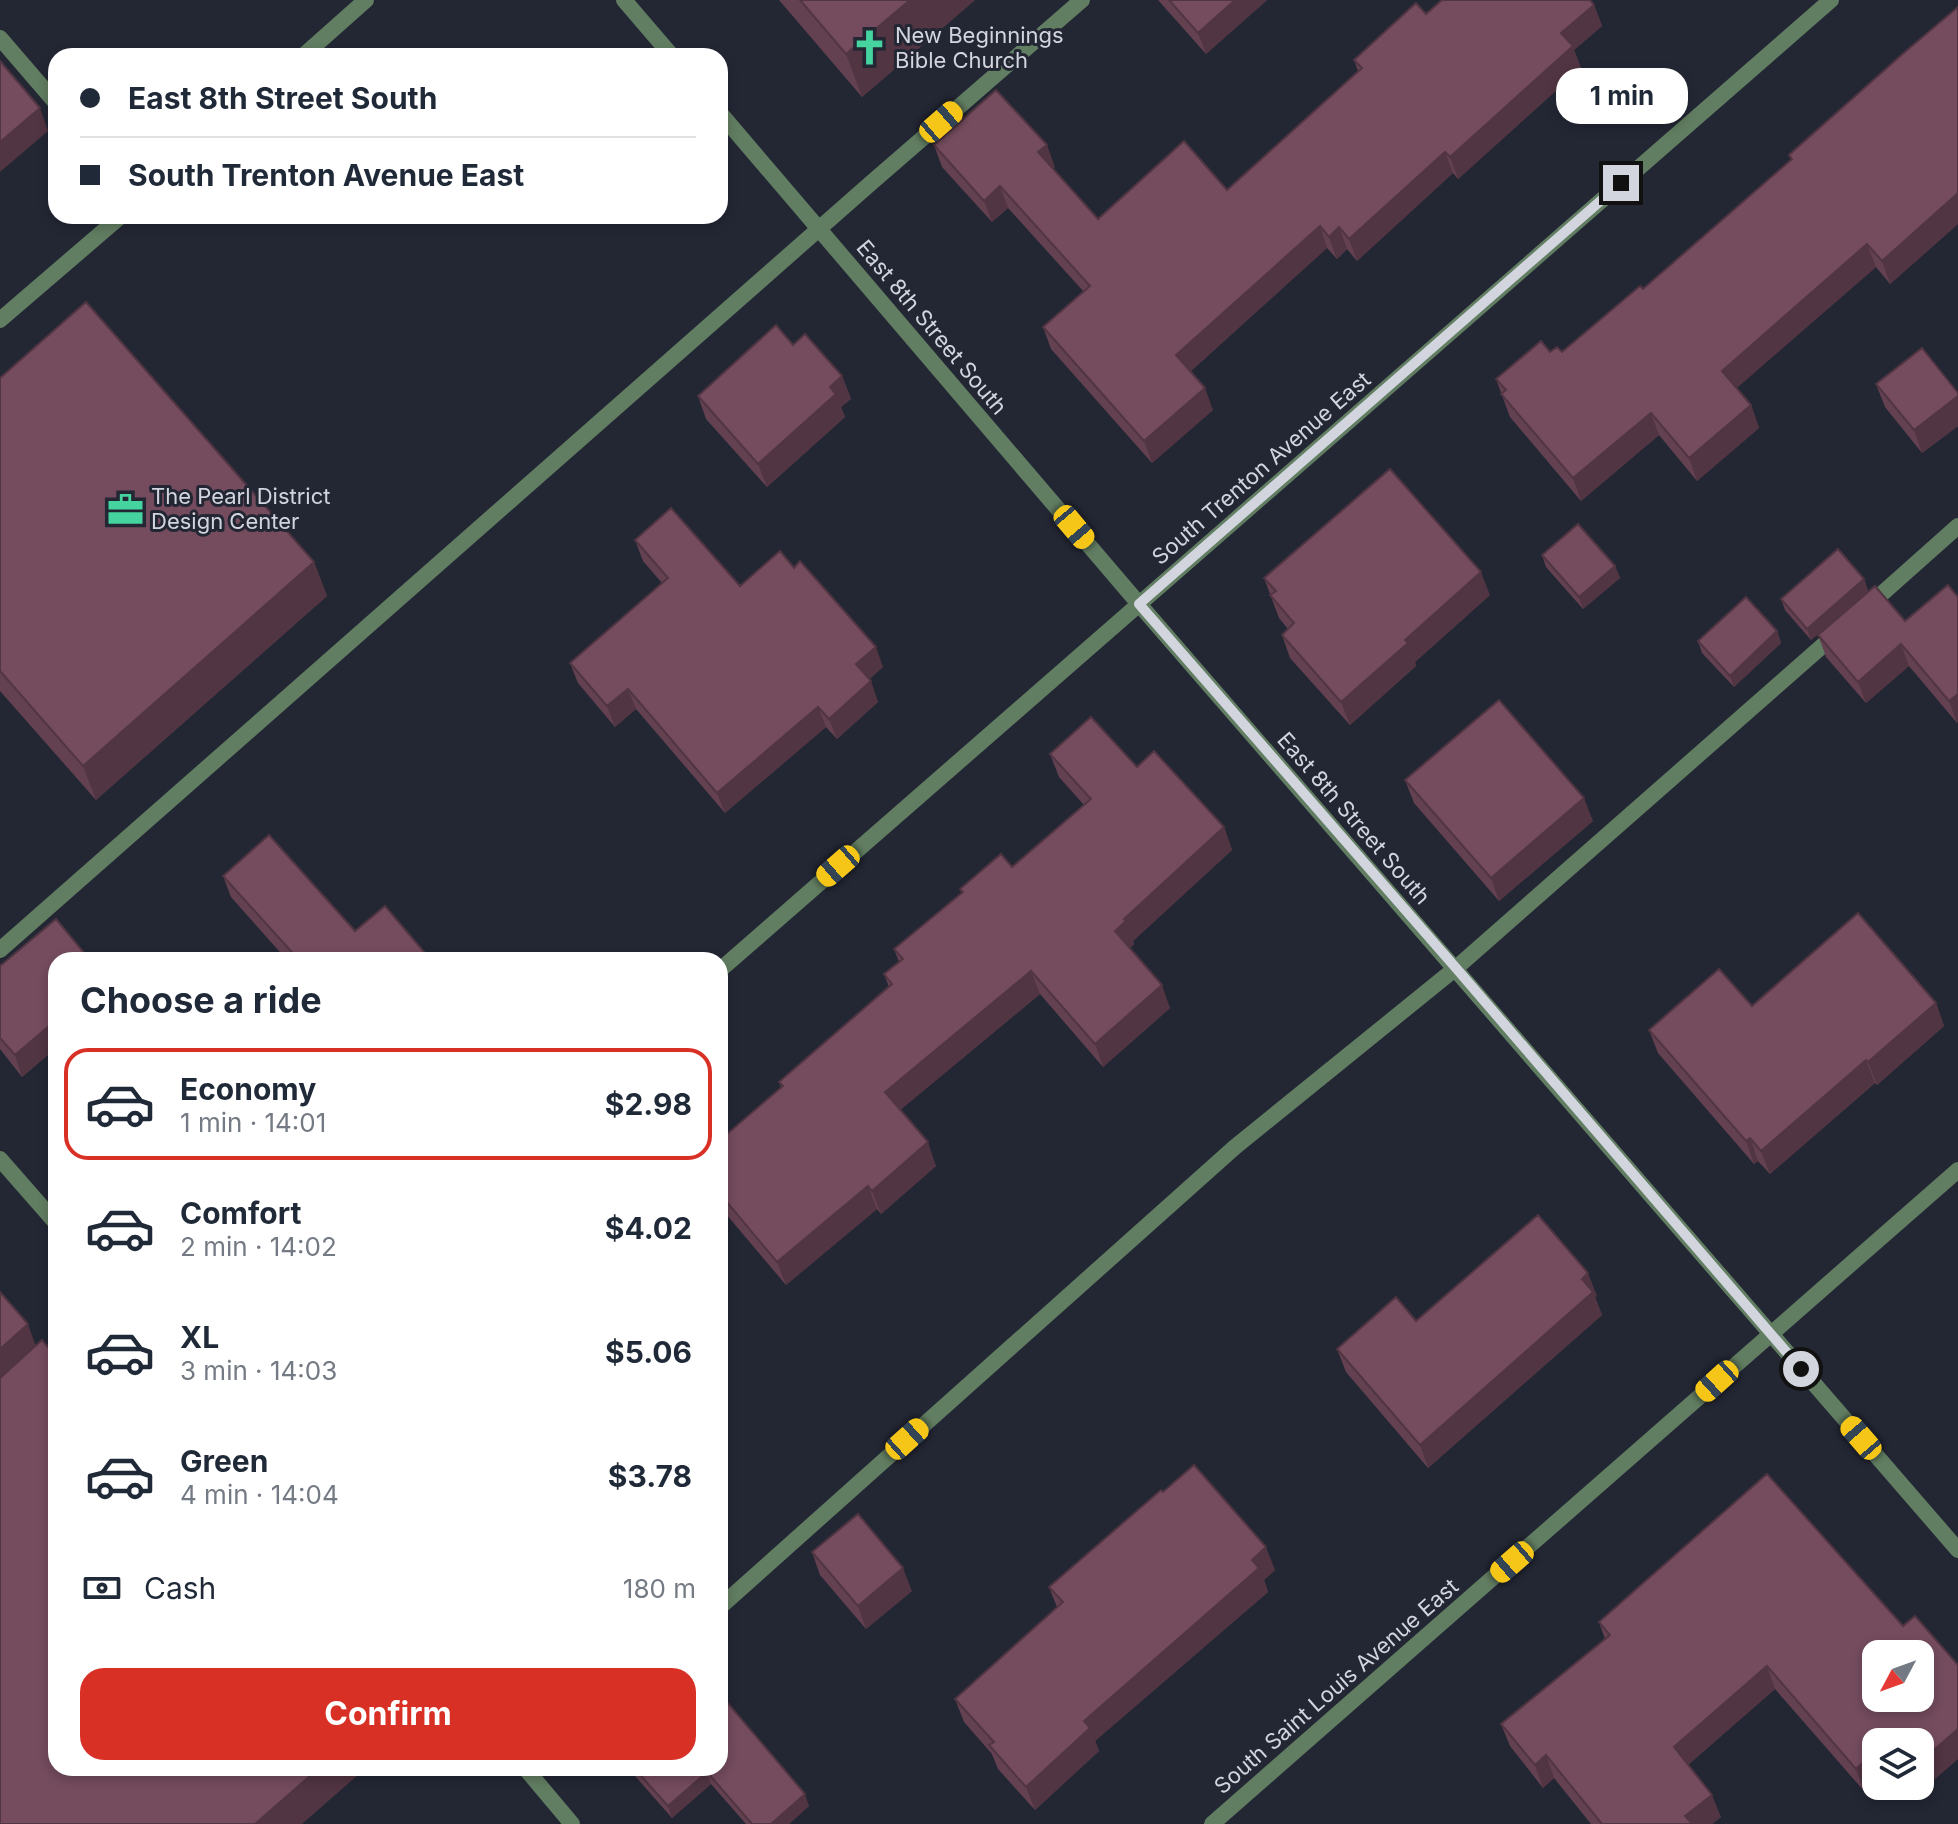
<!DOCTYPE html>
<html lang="en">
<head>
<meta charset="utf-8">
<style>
  :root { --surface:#fff; --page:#f2f2f3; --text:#1f2937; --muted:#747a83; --line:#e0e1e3; --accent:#d93025 }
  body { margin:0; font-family:Inter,sans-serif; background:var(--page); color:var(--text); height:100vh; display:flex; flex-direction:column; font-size:30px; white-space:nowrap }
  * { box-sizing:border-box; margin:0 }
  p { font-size:26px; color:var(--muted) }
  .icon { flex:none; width:44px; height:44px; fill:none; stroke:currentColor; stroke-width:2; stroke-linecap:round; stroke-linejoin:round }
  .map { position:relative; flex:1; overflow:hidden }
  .side { position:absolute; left:48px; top:952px; width:680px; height:824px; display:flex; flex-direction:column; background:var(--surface); border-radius:24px; box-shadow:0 4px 12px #0003 }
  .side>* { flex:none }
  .top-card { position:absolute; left:48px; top:48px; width:680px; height:176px; border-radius:24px; box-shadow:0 4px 12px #0003; display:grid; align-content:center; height:176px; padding:0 32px; background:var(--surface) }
  .needle { width:52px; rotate:229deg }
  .controls { position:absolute; left:1862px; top:1640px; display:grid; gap:16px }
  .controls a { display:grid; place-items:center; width:72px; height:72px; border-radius:16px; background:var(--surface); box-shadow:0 4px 12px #0003; font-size:40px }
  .end { position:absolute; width:36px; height:36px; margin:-18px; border:10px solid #d2d5de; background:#111; box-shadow:0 0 0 4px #111 }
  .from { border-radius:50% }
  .bubble { position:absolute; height:56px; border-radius:24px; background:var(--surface); box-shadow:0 4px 12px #0003; font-size:26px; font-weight:700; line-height:56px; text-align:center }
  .car { position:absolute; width:24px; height:48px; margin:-24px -12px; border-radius:10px; box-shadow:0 0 6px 2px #0007; background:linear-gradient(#f5c518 24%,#345 0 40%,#f5c518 0 76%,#345 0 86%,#f5c518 0) }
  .top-card b { display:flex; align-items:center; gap:28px; height:76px; font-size:30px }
  .top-card b+b { border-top:2px solid var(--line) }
  .top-card i { width:20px; height:20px; background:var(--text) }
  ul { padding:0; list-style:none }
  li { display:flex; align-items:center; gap:24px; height:112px; margin:0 16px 12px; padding:0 16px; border:4px solid transparent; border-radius:24px }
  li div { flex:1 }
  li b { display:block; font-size:30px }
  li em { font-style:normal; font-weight:700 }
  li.selected { border-color:var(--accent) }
  li>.icon { width:72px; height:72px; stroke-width:1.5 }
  h2 { padding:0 32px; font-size:36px; line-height:96px }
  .pay { display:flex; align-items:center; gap:20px; height:88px; padding:0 32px; font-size:30px }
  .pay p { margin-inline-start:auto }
  .action { display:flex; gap:16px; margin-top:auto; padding:16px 32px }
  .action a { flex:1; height:92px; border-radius:24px; background:var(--accent); color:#fff; font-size:32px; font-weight:700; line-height:92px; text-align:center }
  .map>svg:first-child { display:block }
</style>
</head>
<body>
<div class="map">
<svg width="1958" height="1824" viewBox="0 0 1958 1824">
  <rect width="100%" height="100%" fill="#232734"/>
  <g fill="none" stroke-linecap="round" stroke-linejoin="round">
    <!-- lane -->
    <path stroke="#627e62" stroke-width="16" d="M0,38L56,103
      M1867,607L1958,526
      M0,950L871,183L1082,0
      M720,1607L1235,1147L1456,968L1837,633"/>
    <!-- street -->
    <path stroke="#627e62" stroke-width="16" d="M624,0L672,56
      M303,56L366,0
      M720,113L1139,604L1958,1550
      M0,320L121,216
      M720,970L1831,0
      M0,1159L56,1223
      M525,1768L572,1824
      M1212,1824L1958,1170"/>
  </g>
  <!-- wall -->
  <path fill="#644151" d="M779,0H975L862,97Z
    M1158,0H1267L1206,54Z
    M1594,5L1602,26L1574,50L1581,68L1458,179L1453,173L1357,261L1347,249L1337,259L1327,248L1191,371L1213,410L1152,463L1051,349L1043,327L1084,292L1008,208L992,222L942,167L934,145L1055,167L1053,168L1098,219L1227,190L1358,71L1354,60L1426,14Z
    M1958,7V224L1890,284L1876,267L1736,388L1751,405L1759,428L1697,481L1659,435L1581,501L1510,417L1496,379L1550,352H1562L1643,289L1791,160L1789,155Z
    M793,345L842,376L851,399L841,407L845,417L767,487L706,419L698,396Z
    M0,378L314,562L327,596L96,800L0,691Z
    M1876,384L1958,393V426L1922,453L1885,407Z
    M635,540L740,586L883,667L869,679L878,702L837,739L826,727L725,813L636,709L615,727L578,683L570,663L662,583L643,561Z
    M1542,555L1615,566L1620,578L1583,609L1546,567Z
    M1264,578L1490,595L1415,662L1416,666L1350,725L1290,658L1282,635L1288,629L1279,618Z
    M1864,579L1868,591L1811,640L1785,610L1781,599Z
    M1958,597L1957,723L1909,666L1866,703L1826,657L1818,635L1905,621Z
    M1777,631L1781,643L1734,687L1702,653L1698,641Z
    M1050,754L1137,767L1224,827L1232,850L1133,941L1134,944L1130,948L1170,1008L1103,1067L1040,994L900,1110L936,1166L881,1214L877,1209L786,1285L720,1207V1140L781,1087L779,1082L889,987L884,974L899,962L894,949L962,893L960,889L1012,867L1084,805L1059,777Z
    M1405,780L1593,821L1499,901L1414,803Z
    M223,876L355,931L431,960H287L231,897Z
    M56,960V1048L22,1077L0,1049V966Z
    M1936,1003L1944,1026L1877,1085L1875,1083L1770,1174L1758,1161L1754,1164L1658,1053L1649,1030L1752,1006Z
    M1597,1296L1595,1297L1602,1315L1428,1468L1346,1372L1337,1349L1416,1321Z
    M812,1552L912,1591L866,1629L820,1575Z
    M1275,1570L1264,1580L1268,1592L1095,1741L1099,1751L1035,1810L998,1769L992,1754L964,1722L955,1699L1057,1607L1049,1587Z
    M1599,1622L1903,1626L1958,1665V1759L1923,1789L1920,1786V1742H1876L1864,1791L1775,1689L1688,1765L1721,1817L1712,1824H1591L1554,1778L1543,1788L1510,1746L1501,1724L1605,1639Z
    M628,1768H720L809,1806L789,1824H746L711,1784L672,1818Z"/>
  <!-- shaded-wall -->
  <path fill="#513542" d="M910,0H975L862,97L846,54Z
    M1235,0H1267L1206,54L1198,33Z
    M1594,5L1602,26L1574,50L1581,68L1458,179L1450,157L1561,33Z
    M40,108L48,131L0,172V142Z
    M1047,145L1055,167L1046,174L1038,152Z
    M1445,152L1453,173L1357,261L1349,239Z
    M1000,186L1008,208L992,222L984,201Z
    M1958,193V224L1890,284L1882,261Z
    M1320,226L1327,248L1184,377L1176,355Z
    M1339,227L1347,249L1337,259L1329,237Z
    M1867,244L1876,267L1730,394L1722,371Z
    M842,376L851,399L841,407L845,417L767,487L758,464L830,387Z
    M1205,388L1213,410L1152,463L1144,441Z
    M1958,396V426L1922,453L1914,430Z
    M1751,405L1759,428L1697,481L1689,458Z
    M1651,413L1659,435L1581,501L1573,478Z
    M314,562L327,596L96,800L83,766Z
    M1615,566L1620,578L1583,609L1579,597Z
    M1481,572L1490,595L1415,662L1416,666L1350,725L1341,702L1405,640Z
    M1864,579L1868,591L1811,640L1807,629Z
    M1777,631L1781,643L1734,687L1730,676Z
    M1901,644L1909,666L1866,703L1858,682Z
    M876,647L883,667L863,685L856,664Z
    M871,681L878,702L837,739L829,719Z
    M628,689L636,709L615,727L607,706Z
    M1958,694V722L1957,723L1949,701Z
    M818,707L826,727L725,813L717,793Z
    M1584,798L1593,821L1499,901L1491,878Z
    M1224,827L1232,850L1133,941L1134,944L1123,954L1115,931L1124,919Z
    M1031,971L1040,994L893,1116L885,1092Z
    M1162,985L1170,1008L1103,1067L1095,1044Z
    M1936,1003L1944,1026L1877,1085L1868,1062Z
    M56,1020V1048L22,1077L15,1055Z
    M1866,1060L1875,1083L1770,1174L1761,1151Z
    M1750,1138L1758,1161L1754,1164L1746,1141Z
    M928,1142L936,1166L881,1214L872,1191Z
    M868,1186L877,1209L786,1285L777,1262Z
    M1588,1273L1597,1296L1595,1297L1602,1315L1428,1468L1420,1445Z
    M28,1324L39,1355L0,1392V1349Z
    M1266,1547L1275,1570L1264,1580L1268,1592L1095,1741L1099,1751L1035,1810L1026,1787L1084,1721Z
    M903,1568L912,1591L866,1629L858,1606Z
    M1767,1666L1775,1689L1682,1770L1674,1747Z
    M1958,1729V1759L1923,1789L1920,1780V1762Z
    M1876,1751V1781L1864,1791L1856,1769Z
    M1546,1755L1554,1778L1543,1788L1535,1765Z
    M319,1768H366L302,1824H255Z
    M707,1772L711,1784L672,1818L668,1806Z
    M805,1794L809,1806L789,1824H771Z
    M1712,1795L1721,1817L1712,1824H1688L1685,1816Z"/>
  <!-- building -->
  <path fill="#744c5e" stroke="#513542" stroke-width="2" fill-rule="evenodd" d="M800,0H910L846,54Z
    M1169,0H1235L1198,33Z
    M1442,0H1590L1594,5L1561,33L1573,46L1450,157L1445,152L1349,239L1339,227L1329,237L1320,226L1176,355L1205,388L1144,441L1043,327L1090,286L1000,186L984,201L934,145L996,90L1047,145L1038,152L1098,219L1184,141L1227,190L1362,68L1354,60L1416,3L1426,14Z
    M1958,7V193L1882,261L1867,244L1722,371L1751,405L1689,458L1651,413L1573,478L1501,394L1506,390L1496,379L1541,341L1550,352L1557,347L1562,352L1640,286L1643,289L1792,159L1789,155L1906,51Z
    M0,61L40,108L0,142Z
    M86,302L314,562L83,766L0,671V378Z
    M776,325L793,345L805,334L842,376L830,387L836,394L758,464L698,396Z
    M1922,348L1958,393V396L1914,430L1876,384Z
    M1390,469L1481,572L1405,640L1408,643L1341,702L1282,635L1294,623L1270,595L1276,591L1264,578Z
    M671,508L740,586L780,551L794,568L800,561L876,647L856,664L871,681L829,719L818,707L717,793L628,689L607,706L570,663L668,578L635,540Z
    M1578,524L1615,566L1579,597L1542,555Z
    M1838,549L1864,579L1807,629L1781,599Z
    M1948,585L1958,597V694L1949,701L1901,644L1858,682L1818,635L1875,586L1905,621Z
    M1746,597L1777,631L1730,676L1698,641Z
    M1499,700L1584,798L1491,878L1405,780Z
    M1091,717L1137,767L1154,751L1224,827L1124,919L1126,921L1115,931L1162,985L1095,1044L1031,971L885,1092L928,1142L872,1191L868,1186L777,1262L720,1194V1140L783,1086L779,1082L892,984L884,974L903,959L894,949L963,892L960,889L1001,854L1012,867L1091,799L1050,754Z
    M269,835L355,931L385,906L431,960H299L223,876Z
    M1858,913L1936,1003L1868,1062L1866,1060L1761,1151L1750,1138L1746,1141L1649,1030L1719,969L1752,1006Z
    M56,919L90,960H56V1020L15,1055L0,1038V966Z
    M1538,1215L1588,1273L1582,1279L1593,1292L1420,1445L1337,1349L1396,1297L1416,1321Z
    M0,1292L28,1324L0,1349Z
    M42,1340L53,1353L56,1351V1768H319L255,1824H0V1378Z
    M1194,1465L1266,1547L1252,1560L1259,1568L1084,1721L1090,1728L1026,1787L989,1745L994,1742L955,1699L1063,1602L1049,1587L1161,1490L1163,1492Z
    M1767,1474L1903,1626L1915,1616L1958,1665V1729L1920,1762V1742H1894L1891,1739L1887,1742H1876V1751L1856,1769L1767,1666L1674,1747L1712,1795L1685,1816L1692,1824H1602L1546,1755L1535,1765L1501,1724L1610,1635L1599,1622ZM1876,1654H1920V1698H1876Z
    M858,1514L903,1568L858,1606L812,1552Z
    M720,1694L805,1794L771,1824H752L707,1772L668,1806L634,1768H720Z"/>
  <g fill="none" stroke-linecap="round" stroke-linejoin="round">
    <!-- route -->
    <path stroke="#d2d5de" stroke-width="10" d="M1621,183L1139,604L1456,968L1801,1369"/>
  </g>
  <!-- icons -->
  <defs>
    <symbol id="church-bare" viewBox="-9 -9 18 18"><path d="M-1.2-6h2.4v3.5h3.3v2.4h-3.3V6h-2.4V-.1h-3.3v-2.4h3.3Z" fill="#45d49f" stroke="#232734" stroke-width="2.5" paint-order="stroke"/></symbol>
    <symbol id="office-bare" viewBox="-9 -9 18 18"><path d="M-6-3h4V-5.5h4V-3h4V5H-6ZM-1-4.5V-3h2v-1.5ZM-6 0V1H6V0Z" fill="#45d49f" stroke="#232734" stroke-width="2.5" paint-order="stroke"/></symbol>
  </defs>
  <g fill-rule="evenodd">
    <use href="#church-bare" x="844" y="22" width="51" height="51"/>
    <use href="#office-bare" x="100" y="484" width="51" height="51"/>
  </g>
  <g text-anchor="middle" stroke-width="6" stroke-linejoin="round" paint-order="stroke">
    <!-- poi labels -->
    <g font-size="22" fill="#d2d5de" stroke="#232734" text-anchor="start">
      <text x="895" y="43">New Beginnings<tspan x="895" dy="25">Bible Church</tspan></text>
      <text x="151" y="504">The Pearl District<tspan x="151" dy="25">Design Center</tspan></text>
    </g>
    <!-- street labels -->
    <g font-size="22" fill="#d2d5de" stroke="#232734">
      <text transform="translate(932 327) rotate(50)" y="8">East 8th Street South</text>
      <text transform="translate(1261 468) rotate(-41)" y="8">South Trenton Avenue East</text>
      <text transform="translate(1354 818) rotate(49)" y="8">East 8th Street South</text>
      <text transform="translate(1336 1686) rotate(-41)" y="8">South Saint Louis Avenue East</text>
    </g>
  </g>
</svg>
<div class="controls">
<a><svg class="needle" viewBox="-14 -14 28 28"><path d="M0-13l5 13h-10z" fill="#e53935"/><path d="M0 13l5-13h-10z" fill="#747a83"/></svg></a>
<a><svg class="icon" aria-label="layers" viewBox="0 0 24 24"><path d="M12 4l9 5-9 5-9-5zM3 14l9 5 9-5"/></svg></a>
</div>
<i class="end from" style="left:1801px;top:1369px"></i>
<i class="end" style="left:1621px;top:183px"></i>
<div class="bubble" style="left:1556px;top:68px;width:132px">1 min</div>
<i class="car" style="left:941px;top:122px;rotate:49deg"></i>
<i class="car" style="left:1074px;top:527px;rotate:140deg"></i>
<i class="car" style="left:838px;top:866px;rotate:229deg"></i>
<i class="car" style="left:1717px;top:1381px;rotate:228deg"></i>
<i class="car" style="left:1861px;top:1438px;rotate:319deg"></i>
<i class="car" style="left:907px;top:1439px;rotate:48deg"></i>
<i class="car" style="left:1512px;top:1562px;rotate:229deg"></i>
<div class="top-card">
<b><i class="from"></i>East 8th Street South</b>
<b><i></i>South Trenton Avenue East</b>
</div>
<section class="side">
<h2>Choose a ride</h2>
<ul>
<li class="selected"><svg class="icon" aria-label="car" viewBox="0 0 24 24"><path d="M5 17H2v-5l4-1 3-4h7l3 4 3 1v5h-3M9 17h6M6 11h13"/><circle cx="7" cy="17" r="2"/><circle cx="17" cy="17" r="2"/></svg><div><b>Economy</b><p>1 min · 14:01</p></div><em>$2.98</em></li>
<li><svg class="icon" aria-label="car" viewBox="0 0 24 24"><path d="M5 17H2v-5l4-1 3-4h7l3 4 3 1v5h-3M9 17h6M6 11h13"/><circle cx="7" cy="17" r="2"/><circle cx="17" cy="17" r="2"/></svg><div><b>Comfort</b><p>2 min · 14:02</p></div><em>$4.02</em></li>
<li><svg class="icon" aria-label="car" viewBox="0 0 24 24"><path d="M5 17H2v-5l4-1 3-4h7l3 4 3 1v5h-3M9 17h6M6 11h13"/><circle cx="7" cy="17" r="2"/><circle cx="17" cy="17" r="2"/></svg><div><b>XL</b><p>3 min · 14:03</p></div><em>$5.06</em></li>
<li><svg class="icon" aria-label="car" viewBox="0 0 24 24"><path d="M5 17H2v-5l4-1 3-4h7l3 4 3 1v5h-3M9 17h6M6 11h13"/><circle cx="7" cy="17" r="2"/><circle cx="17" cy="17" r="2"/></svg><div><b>Green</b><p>4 min · 14:04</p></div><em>$3.78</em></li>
</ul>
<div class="pay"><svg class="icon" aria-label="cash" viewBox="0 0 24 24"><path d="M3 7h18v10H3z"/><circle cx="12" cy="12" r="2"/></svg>Cash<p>180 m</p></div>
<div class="action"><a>Confirm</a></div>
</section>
</div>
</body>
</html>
